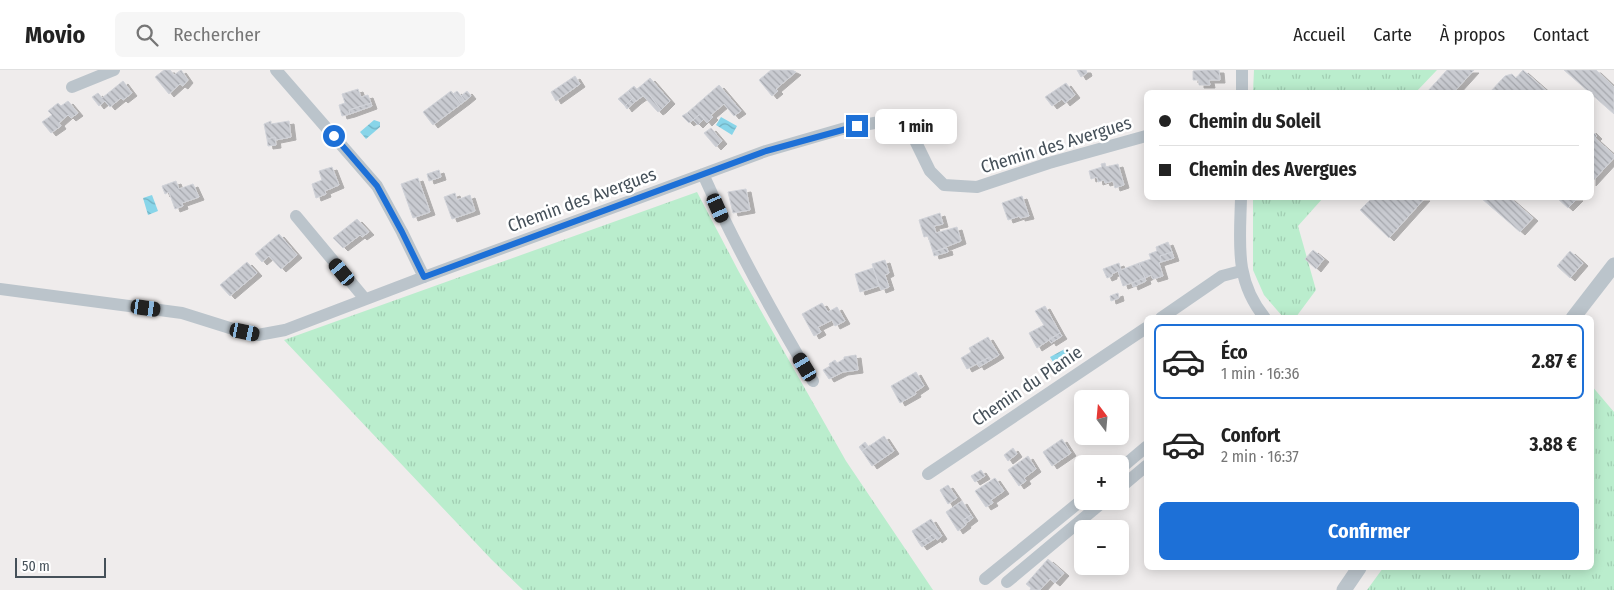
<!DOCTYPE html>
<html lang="fr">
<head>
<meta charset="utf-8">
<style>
  :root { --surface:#fff; --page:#f6f6f6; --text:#222; --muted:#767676; --line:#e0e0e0; --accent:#1d70d7 }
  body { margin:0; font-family:"Fira Sans Condensed",sans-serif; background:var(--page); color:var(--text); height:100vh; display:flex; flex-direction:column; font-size:19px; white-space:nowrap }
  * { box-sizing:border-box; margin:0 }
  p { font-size:16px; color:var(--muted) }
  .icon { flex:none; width:28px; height:28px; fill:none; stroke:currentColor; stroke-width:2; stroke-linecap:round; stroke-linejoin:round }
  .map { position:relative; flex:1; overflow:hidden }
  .details { position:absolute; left:1144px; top:245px; width:450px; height:255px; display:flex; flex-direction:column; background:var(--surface); border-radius:8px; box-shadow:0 2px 12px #0003 }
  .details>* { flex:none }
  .top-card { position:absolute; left:1144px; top:20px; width:450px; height:110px; border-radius:8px; box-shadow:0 2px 12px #0003; display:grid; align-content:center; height:110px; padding:0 15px; background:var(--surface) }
  .needle { width:32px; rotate:344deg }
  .fabs { position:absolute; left:1074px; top:320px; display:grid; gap:10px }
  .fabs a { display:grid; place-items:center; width:55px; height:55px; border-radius:8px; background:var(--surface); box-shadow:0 2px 12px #0003; font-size:25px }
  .scale { position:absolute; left:15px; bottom:12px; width:91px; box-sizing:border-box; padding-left:5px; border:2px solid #455059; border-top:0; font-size:14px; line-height:18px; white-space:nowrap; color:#455059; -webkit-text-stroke:4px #fff; paint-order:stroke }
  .end { position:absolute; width:22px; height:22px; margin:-11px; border:6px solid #1d70d7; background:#fff; box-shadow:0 0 0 2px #fff }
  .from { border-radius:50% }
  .bubble { position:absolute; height:35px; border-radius:8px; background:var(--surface); box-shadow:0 2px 12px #0003; font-size:16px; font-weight:700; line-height:35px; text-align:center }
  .car { position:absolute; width:15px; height:30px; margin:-15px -8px; border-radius:6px; box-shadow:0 0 4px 1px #0007; background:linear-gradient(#222 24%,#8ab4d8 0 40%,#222 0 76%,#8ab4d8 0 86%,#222 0) }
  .top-card b { display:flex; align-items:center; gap:18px; height:48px; font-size:19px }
  .top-card b+b { border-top:1px solid var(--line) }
  .top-card i { width:12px; height:12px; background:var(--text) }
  ul { padding:9px 0 0; list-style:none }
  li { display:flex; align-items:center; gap:15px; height:75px; margin:0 10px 8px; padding:0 5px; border:2px solid transparent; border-radius:8px }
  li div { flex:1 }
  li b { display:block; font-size:19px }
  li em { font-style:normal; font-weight:700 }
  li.current { border-color:var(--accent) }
  li>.icon { width:45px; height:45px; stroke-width:1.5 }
  .button { display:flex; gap:10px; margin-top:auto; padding:10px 15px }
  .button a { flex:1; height:58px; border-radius:8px; background:var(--accent); color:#fff; font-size:20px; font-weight:700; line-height:58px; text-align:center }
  header { display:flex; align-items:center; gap:30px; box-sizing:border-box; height:70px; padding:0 25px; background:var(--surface); border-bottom:1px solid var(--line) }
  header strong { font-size:24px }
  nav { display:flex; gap:28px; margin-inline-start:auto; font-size:18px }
  .search { width:350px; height:45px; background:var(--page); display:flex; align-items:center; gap:12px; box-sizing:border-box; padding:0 18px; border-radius:8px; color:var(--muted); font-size:19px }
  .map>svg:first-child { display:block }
</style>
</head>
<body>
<header>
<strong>Movio</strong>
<div class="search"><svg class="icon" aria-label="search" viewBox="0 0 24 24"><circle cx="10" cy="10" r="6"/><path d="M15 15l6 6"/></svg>Rechercher</div>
<nav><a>Accueil</a><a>Carte</a><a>À propos</a><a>Contact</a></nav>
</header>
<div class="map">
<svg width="1614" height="520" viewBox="0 0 1614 520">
  <defs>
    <pattern id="grass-tufts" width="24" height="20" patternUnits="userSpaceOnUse" patternTransform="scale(1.25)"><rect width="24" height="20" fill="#baedcd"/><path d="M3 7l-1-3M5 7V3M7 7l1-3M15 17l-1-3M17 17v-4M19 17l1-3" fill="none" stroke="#a1cdb2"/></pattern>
    <pattern id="water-waves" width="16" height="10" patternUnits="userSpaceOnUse" patternTransform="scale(1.25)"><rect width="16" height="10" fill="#88d5e9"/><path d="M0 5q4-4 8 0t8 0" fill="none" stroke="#71afc0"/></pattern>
    <pattern id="building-back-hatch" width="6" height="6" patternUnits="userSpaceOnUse" patternTransform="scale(1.25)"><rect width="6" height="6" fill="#c9cbd1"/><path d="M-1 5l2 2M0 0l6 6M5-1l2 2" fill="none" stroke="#a5a7ad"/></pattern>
    <filter id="shadow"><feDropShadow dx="5" dy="3" stdDeviation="0" flood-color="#0004"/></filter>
  </defs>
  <rect width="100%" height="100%" fill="#efecec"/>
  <!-- grass -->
  <path fill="url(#grass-tufts)" d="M1254,0H1437L1416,22H1253Z
    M697,122L739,202L846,391L933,520H523L491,489L284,270Z
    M1253,128H1323L1298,156L1316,220L1296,247H1283L1264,225L1253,200Z
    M1591,315L1614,342V520H1367L1383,498H1591Z"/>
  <!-- water -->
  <path fill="url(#water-waves)" d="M721,47L737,56L732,65L716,55Z
    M374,50L380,52V57L366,69L360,62Z
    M152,125L158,141L148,145L143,128Z
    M1065,279L1069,282V287L1055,295L1050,287Z"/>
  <!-- building -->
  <path fill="url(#building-back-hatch)" stroke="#d0d2d8" filter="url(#shadow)" d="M164,0H170L174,5L181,0L188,10L183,16L180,14L169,24L155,7Z
    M771,0H792L796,2L776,19L778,21L772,26L759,10Z
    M1077,0H1086L1087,3L1081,7Z
    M1204,0H1219L1220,10H1209L1210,15H1199V10H1193V1Z
    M1447,0H1474L1454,22H1427Z
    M1523,0L1548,22H1490L1505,6L1512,4L1516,8Z
    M1564,0H1596L1614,17V44Z
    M575,6L580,14L556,31L551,22Z
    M650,8L670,31L661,40L642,15Z
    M123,11L132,23L123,30L121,28L110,37L105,31L99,36L92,27L98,23L102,28Z
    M1066,13L1075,25L1065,33L1062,29L1052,36L1045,27Z
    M642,15L661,40L658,42L637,19Z
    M719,15L741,41L734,46L724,34L711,45L713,47L707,53L700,44L693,50L687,43Z
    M634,16L643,26L636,31L628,21Z
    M358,19L361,27L368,25L371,33L349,40L350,44L342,46L339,35L345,33L342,24Z
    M451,21L461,34L433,55L423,42Z
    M457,21L465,31L461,34L453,24Z
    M467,21L471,26L465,31L461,26Z
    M628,21L633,28L625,36L618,29Z
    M633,28L636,31L627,39L625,36Z
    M68,31L78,43L71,48L68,45L59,53L61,56L51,63L42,52L52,45L48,41L58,33L61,36Z
    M371,33L372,36L350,44L349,40Z
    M687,43L693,50L689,53L682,46Z
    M700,44L704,49L698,55L693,50Z
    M271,51V54L289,51L291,67L276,70L275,67L267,69L264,54Z
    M711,58L722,71L716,77L704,63Z
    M1591,60L1597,66L1595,68L1614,85V88L1591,113Z
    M275,67L276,75L268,76L267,69Z
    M1105,93L1106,97L1118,94L1124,115L1115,118L1113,111L1105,113L1104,110L1098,112L1097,107L1091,109L1089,101L1102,97L1101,94Z
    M332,97L339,115L325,121L326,124L316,128L312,114L322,110L319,101Z
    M439,100L441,107L429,111L427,104Z
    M418,108L430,142L413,148L401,114Z
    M176,111L179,119L193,114L199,127L182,133L183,136L175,139L169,122L165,124L162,116Z
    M746,119L750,140L733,143L728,122Z
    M455,123L457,130L470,125L475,141L452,149L444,127Z
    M1022,126L1029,146L1020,148V146L1008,150L1002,133Z
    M1372,128H1425L1389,168L1360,140Z
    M1481,128H1510L1533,148L1520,162Z
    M1557,128H1578L1568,138Z
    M940,143L943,154L934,156L936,163L957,157L961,171L933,182L928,166L924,167L919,150Z
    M357,149L369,162L362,167L360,165L343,178L333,168Z
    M279,164L297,185L281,199L269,186L262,192L255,184Z
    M1168,172L1172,182L1160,186L1161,192L1159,193L1163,206L1153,209L1151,205L1145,208L1139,193L1151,189L1149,184L1157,181L1156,177Z
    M947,178L948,182L934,186L933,182Z
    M1313,180L1324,189L1316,199L1305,189Z
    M1570,181L1583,193L1570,208L1557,196Z
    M1172,182L1174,188L1161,192L1160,186Z
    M885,190L889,203L885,205L889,217L881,220L872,194Z
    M247,192L257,203L230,226L220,215Z
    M1119,193L1121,200L1139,193L1145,208L1123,216L1118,201L1112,204V206L1107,208L1103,199Z
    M873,198L879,216L860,222L855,204Z
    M1145,208L1146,211L1133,217L1132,213Z
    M1118,223L1119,228L1111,231L1110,226Z
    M822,233L828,242L837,237L845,251L835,256L832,250L818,257L821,262L814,266L802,244Z
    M1045,236L1060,263L1037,278L1029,263L1044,255L1035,241Z
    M1060,263L1062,266L1051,273L1049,269Z
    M988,267L999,285L991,290L990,287L967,299L961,288L971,282L969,278Z
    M856,285L858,300L843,302L829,309L823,300L830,296L829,294L835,290L837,293L844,289V287Z
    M990,287L991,290L979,297L977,293Z
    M916,302L924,316L915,322L916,324L900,333L891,316Z
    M884,366L894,381L872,396L862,381Z
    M1062,369L1071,383L1052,396L1043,382Z
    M865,372L868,376L862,381L859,377Z
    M1013,378L1017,384L1008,391L1004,385Z
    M1028,386L1036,399L1024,408L1026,411L1019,416L1008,400Z
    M981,400L985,406L975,412L971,406Z
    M995,408L1004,421L991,430L993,433L986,437L975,421Z
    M948,415L957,428L948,434L940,420Z
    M962,431L971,445L963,450L966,455L958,461L946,442Z
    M971,445L973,448L965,454L963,450Z
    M931,449L942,466L937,470L934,464L919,473L912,461Z
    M934,464L936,468L922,477L919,473Z
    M1048,489L1064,503L1055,513L1050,509L1040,520H1030L1031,518L1026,514Z"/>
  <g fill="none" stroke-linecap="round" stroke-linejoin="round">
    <!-- minor -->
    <path stroke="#bbc4cb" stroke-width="12" d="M276,0L377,116L402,162L424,207
      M72,17L114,0
      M1242,22V0
      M703,104C735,176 773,244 813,311
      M1241,128C1240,173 1234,210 1265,248
      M296,146L365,229
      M0,219L182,243L233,259L258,265L285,260L424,207L766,81L842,59L885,51L909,58L930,101L944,115L977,117L1049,93L1146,66
      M1161,248L1222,206L1241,201
      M1120,399L1146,377
      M928,404L1146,258
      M1120,418L1146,396
      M985,509L1082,430
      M1007,512L1104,431"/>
    <!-- tertiary -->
    <path stroke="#bbc4cb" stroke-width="15" d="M1573,248L1614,195
      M1344,520L1359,498"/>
  </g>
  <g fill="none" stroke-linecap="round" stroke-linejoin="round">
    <!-- route -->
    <path stroke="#1d70d7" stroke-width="6" d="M334,66L377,116L402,162L424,207L766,81L857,56"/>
  </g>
  <g text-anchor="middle" stroke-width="5" stroke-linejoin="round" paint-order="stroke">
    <!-- street labels -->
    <g font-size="18" fill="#455059" stroke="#fff">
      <text transform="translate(1056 75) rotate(-17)" y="6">Chemin des Avergues</text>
      <text transform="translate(582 130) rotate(-20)" y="6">Chemin des Avergues</text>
      <text transform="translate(1027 316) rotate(-34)" y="6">Chemin du Planie</text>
    </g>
  </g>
</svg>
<div class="fabs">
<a><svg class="needle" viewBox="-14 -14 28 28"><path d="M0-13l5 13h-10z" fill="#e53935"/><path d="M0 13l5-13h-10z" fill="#767676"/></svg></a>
<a>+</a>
<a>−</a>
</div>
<div class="scale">50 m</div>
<i class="end from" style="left:334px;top:66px"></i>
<i class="end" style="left:857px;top:56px"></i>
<div class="bubble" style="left:875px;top:39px;width:82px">1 min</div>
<i class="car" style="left:718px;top:138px;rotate:156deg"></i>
<i class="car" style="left:342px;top:202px;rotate:320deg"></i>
<i class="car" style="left:146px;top:238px;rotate:98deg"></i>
<i class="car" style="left:245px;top:262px;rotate:102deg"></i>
<i class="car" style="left:805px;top:297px;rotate:329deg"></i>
<div class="top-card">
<b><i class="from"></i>Chemin du Soleil</b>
<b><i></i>Chemin des Avergues</b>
</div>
<section class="details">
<ul>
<li class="current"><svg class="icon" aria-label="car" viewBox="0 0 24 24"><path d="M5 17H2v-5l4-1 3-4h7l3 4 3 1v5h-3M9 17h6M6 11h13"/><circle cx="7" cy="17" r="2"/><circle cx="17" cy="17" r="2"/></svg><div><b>Éco</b><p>1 min · 16:36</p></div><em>2.87 €</em></li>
<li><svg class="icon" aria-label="car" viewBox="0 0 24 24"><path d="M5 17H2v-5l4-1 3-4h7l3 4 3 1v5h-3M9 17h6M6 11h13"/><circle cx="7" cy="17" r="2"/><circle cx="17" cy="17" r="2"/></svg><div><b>Confort</b><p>2 min · 16:37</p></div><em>3.88 €</em></li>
</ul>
<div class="button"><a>Confirmer</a></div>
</section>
</div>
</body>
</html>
